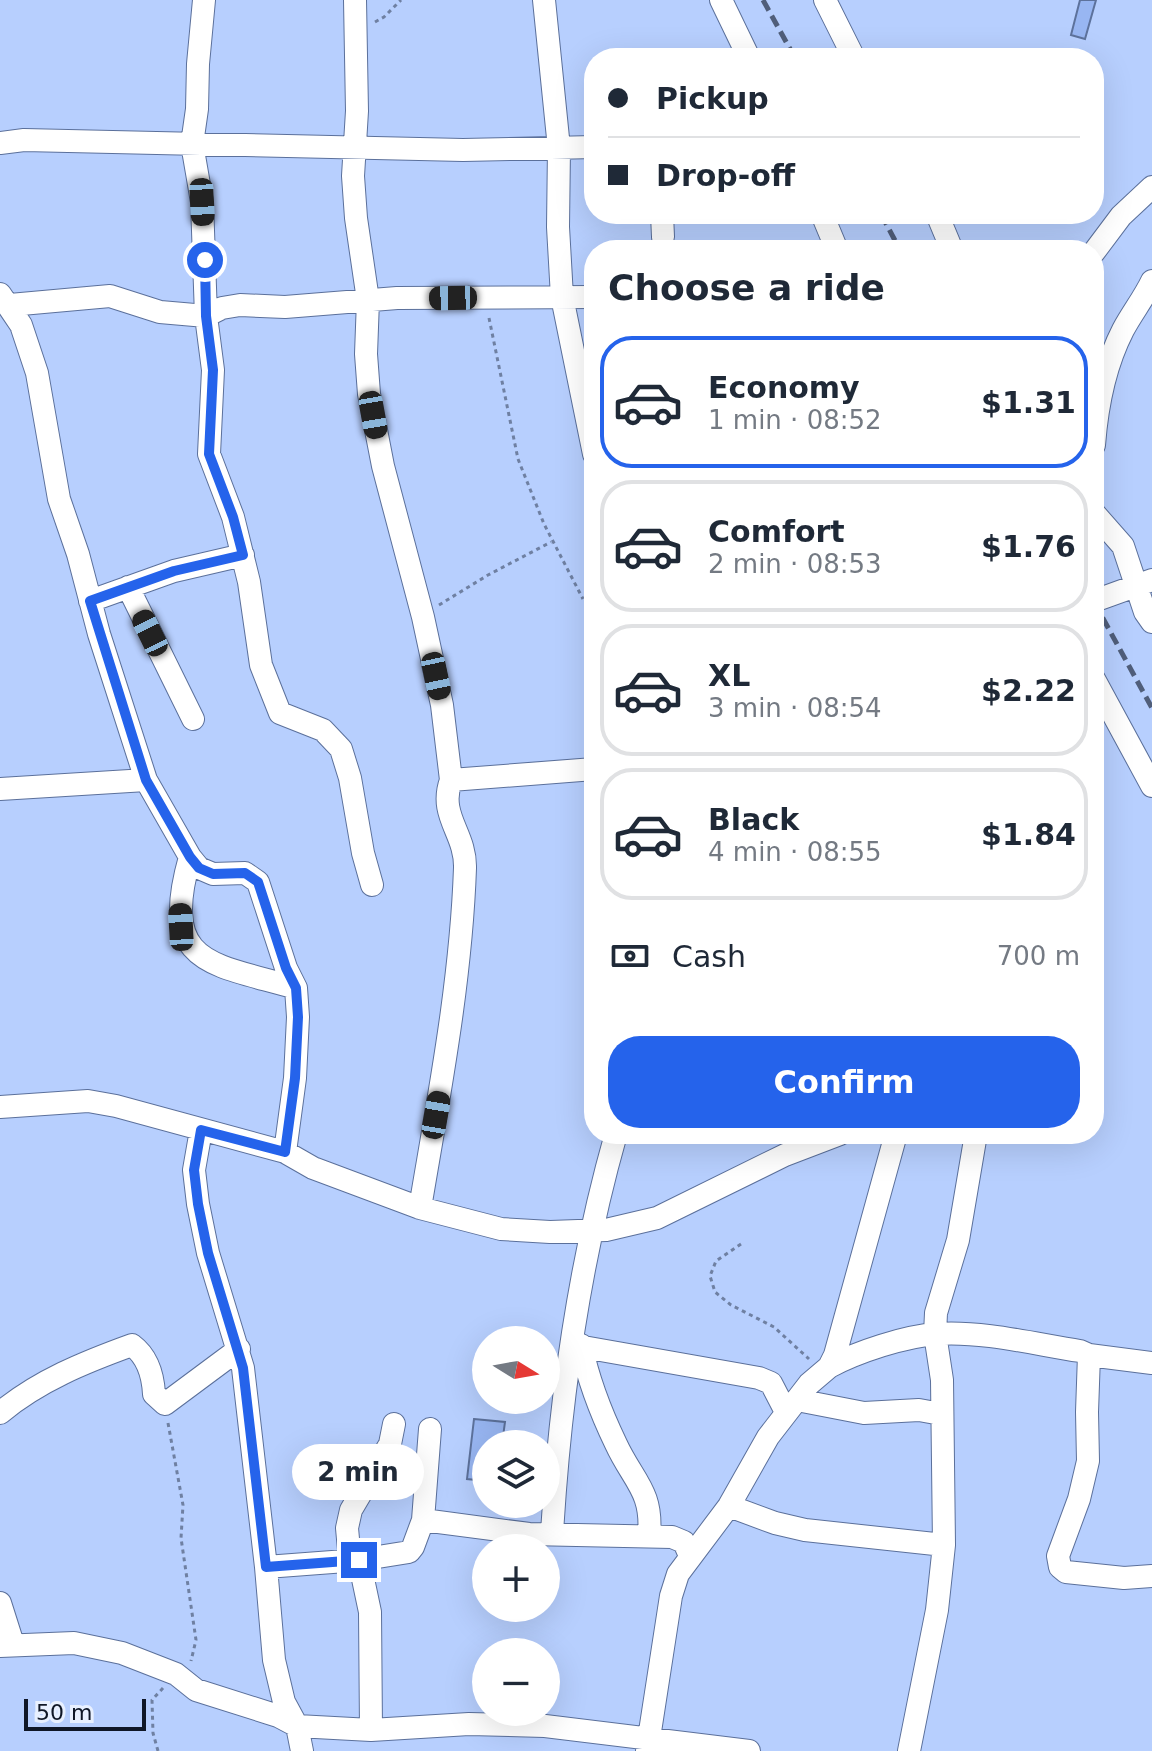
<!DOCTYPE html>
<html lang="en">
<head>
<meta charset="utf-8">
<style>
  :root { --surface:#fff; --page:#f6f6f7; --text:#1f2937; --muted:#747a83; --line:#e0e1e3; --accent:#2563eb }
  body { margin:0; font-family:"DejaVu Sans",sans-serif; background:var(--page); color:var(--text); height:100vh; display:flex; flex-direction:column; font-size:30px; white-space:nowrap }
  * { box-sizing:border-box; margin:0 }
  p { font-size:26px; color:var(--muted) }
  .icon { flex:none; width:44px; height:44px; fill:none; stroke:currentColor; stroke-width:2; stroke-linecap:round; stroke-linejoin:round }
  .map { position:relative; flex:1; overflow:hidden }
  .details { position:absolute; left:584px; top:240px; width:520px; height:904px; display:flex; flex-direction:column; background:var(--surface); border-radius:32px; box-shadow:0 8px 32px #0002 }
  .details>* { flex:none }
  .guide { position:absolute; left:584px; top:48px; width:520px; height:176px; border-radius:32px; box-shadow:0 8px 32px #0002; display:grid; align-content:center; height:176px; padding:0 24px; background:var(--surface) }
  .needle { width:52px; rotate:101deg }
  .fabs { position:absolute; left:472px; top:1326px; display:grid; gap:16px }
  .fabs a { display:grid; place-items:center; width:88px; height:88px; border-radius:50%; background:var(--surface); box-shadow:0 8px 32px #0002; font-size:40px }
  .scale { position:absolute; left:24px; bottom:20px; width:122px; box-sizing:border-box; padding-left:8px; border:4px solid #0f1727; border-top:0; font-size:22px; line-height:28px; white-space:nowrap; color:#0f1727; -webkit-text-stroke:6px #e8f0ff; paint-order:stroke }
  .end { position:absolute; width:36px; height:36px; margin:-18px; border:10px solid #2563eb; background:#fff; box-shadow:0 0 0 4px #fff }
  .from { border-radius:50% }
  .bubble { position:absolute; height:56px; border-radius:28px; background:var(--surface); box-shadow:0 8px 32px #0002; font-size:26px; font-weight:700; line-height:56px; text-align:center }
  .car { position:absolute; width:24px; height:48px; margin:-24px -12px; border-radius:10px; box-shadow:0 0 6px 2px #0007; background:linear-gradient(#222 24%,#8ab4d8 0 40%,#222 0 76%,#8ab4d8 0 86%,#222 0) }
  .guide b { display:flex; align-items:center; gap:28px; height:76px; font-size:30px }
  .guide b+b { border-top:2px solid var(--line) }
  .guide i { width:20px; height:20px; background:var(--text) }
  ul { padding:0; list-style:none }
  li { display:flex; align-items:center; gap:24px; height:132px; margin:0 16px 12px; padding:0 8px; border:4px solid var(--line); border-radius:32px }
  li div { flex:1 }
  li b { display:block; font-size:30px }
  li em { font-style:normal; font-weight:700 }
  li.on { border-color:var(--accent) }
  li>.icon { width:72px; height:72px; stroke-width:1.5 }
  h2 { padding:0 24px; font-size:36px; line-height:96px }
  .pay { display:flex; align-items:center; gap:20px; height:88px; padding:0 24px; font-size:30px }
  .pay p { margin-inline-start:auto }
  .cta { display:flex; gap:16px; margin-top:auto; padding:16px 24px }
  .cta a { flex:1; height:92px; border-radius:32px; background:var(--accent); color:#fff; font-size:32px; font-weight:700; line-height:92px; text-align:center }
  .map>svg:first-child { display:block }
</style>
</head>
<body>
<div class="map">
<svg width="1152" height="1751" viewBox="0 0 1152 1751">
  <rect width="100%" height="100%" fill="#b7cffe"/>
  <!-- building -->
  <path fill="#98b6f2" stroke="#5d729c" stroke-width="2" d="M1080,0H1096L1085,39L1071,35Z
    M474,1419L505,1422L502,1444H486V1481L467,1479Z"/>
  <g fill="none" stroke-linecap="round" stroke-linejoin="round">
    <defs>
      <path id="minor" d="M204,0L198,64L197,109L192,144L202,202L206,316L213,370L209,454L233,517L249,582L261,665L280,713L323,730L341,749L350,778L363,853L372,885
        M355,0L357,111L353,176L356,218L368,300L366,354L369,394L383,466L423,617L442,705L451,780L594,769
        M544,0L559,148L558,227L562,297L594,454
        M721,0L749,58
        M825,0L854,58
        M0,143L24,140L463,150L594,147
        M662,214L663,237
        M822,214L837,250
        M937,214L952,250
        M1094,252L1121,216L1152,187
        M0,294L21,325L37,373L59,499L78,554L99,634L146,780L190,857L199,868L213,874L245,873L258,882L286,968L296,988L298,1017L295,1078L285,1152
        M10,305L110,296L160,312L206,316L222,308L240,305L285,307L397,298L594,297
        M1094,445C1097,406 1105,365 1123,330C1132,313 1144,298 1152,281
        M1094,513L1123,546L1145,612L1152,622
        M128,587L193,719
        M90,601L174,571L243,555
        M1094,601L1152,580
        M1094,679L1152,786
        M0,789L146,780
        M190,857C159,966 211,963 296,988
        M0,1107L88,1101L116,1106L285,1152L313,1168L420,1208L501,1229L550,1232L606,1230L657,1218L785,1155L840,1134
        M201,1130L194,1170L198,1204L208,1253L243,1368L266,1567L274,1660L284,1702L297,1726L302,1751
        M420,1208C439,1095 461,982 465,868C466,833 438,816 451,780
        M572,1345L759,1378L771,1383L786,1412
        M581,1345C588,1379 601,1413 616,1444C633,1481 653,1491 649,1535
        M1089,1355L1152,1363
        M829,1367C857,1352 905,1336 937,1334C984,1331 1034,1344 1080,1351L1089,1355L1087,1412L1088,1461L1079,1499L1058,1556L1060,1567L1066,1572L1124,1578L1152,1576
        M797,1400L864,1413L919,1410L941,1414
        M0,1413C38,1381 85,1362 132,1345C148,1357 153,1375 154,1394L165,1404L239,1349
        M729,1506L775,1523L805,1530L944,1545
        M423,1520L430,1429
        M552,1533C560,1399 579,1264 616,1134
        M266,1567L359,1560L409,1552L413,1547L423,1520L529,1534L672,1537L684,1542L690,1556
        M0,1603L13,1644
        M0,1646L74,1643L122,1653L176,1674L196,1690L278,1716L297,1726L371,1730L469,1724L545,1726L749,1751
        M371,1730L370,1612L359,1560L349,1550L347,1528L351,1510L390,1444L394,1424
        M647,1751L671,1596L678,1574L729,1506L768,1437L809,1384L829,1367L835,1355L896,1134
        M909,1751L937,1610L944,1545L942,1380L935,1334L936,1313L958,1240L976,1134"/>
    </defs>
    <!-- minor casing -->
    <use href="#minor" stroke="#5b709b" stroke-width="24"/>
    <!-- path -->
    <path stroke="#6f80a2" stroke-width="3" stroke-dasharray="4 4" stroke-linecap="butt" d="M375,22L384,17L401,0
      M489,318L518,459L544,524L583,599
      M439,605L488,575L551,542
      M741,1244L716,1261L710,1276L715,1292L731,1305L774,1327L809,1359
      M168,1423L183,1505L181,1538L196,1640L191,1661
      M158,1751L153,1733L152,1700L163,1688"/>
    <!-- minor -->
    <use href="#minor" stroke="#fff" stroke-width="22"/>
    <!-- rail -->
    <path stroke="#505e7a" stroke-width="5" stroke-dasharray="12 6" stroke-linecap="butt" d="M763,0L795,58
      M881,214L900,250
      M1094,602L1152,708"/>
  </g>
  <g fill="none" stroke-linecap="round" stroke-linejoin="round">
    <!-- route -->
    <path stroke="#2563eb" stroke-width="10" d="M205,260L206,316L213,370L209,454L233,517L243,555L174,571L90,601L146,780L190,857L199,868L213,874L245,873L258,882L286,968L296,988L298,1017L295,1078L285,1152L201,1130L194,1170L198,1204L208,1253L243,1368L266,1567L359,1560"/>
  </g>
</svg>
<div class="fabs">
<a><svg class="needle" viewBox="-14 -14 28 28"><path d="M0-13l5 13h-10z" fill="#e53935"/><path d="M0 13l5-13h-10z" fill="#747a83"/></svg></a>
<a><svg class="icon" aria-label="layers" viewBox="0 0 24 24"><path d="M12 4l9 5-9 5-9-5zM3 14l9 5 9-5"/></svg></a>
<a>+</a>
<a>−</a>
</div>
<div class="scale">50 m</div>
<i class="end from" style="left:205px;top:260px"></i>
<i class="end" style="left:359px;top:1560px"></i>
<div class="bubble" style="left:292px;top:1444px;width:132px">2 min</div>
<i class="car" style="left:202px;top:202px;rotate:177deg"></i>
<i class="car" style="left:453px;top:298px;rotate:269deg"></i>
<i class="car" style="left:373px;top:415px;rotate:170deg"></i>
<i class="car" style="left:150px;top:633px;rotate:334deg"></i>
<i class="car" style="left:436px;top:676px;rotate:168deg"></i>
<i class="car" style="left:181px;top:927px;rotate:357deg"></i>
<i class="car" style="left:436px;top:1115px;rotate:10deg"></i>
<div class="guide">
<b><i class="from"></i>Pickup</b>
<b><i></i>Drop-off</b>
</div>
<section class="details">
<h2>Choose a ride</h2>
<ul>
<li class="on"><svg class="icon" aria-label="car" viewBox="0 0 24 24"><path d="M5 17H2v-5l4-1 3-4h7l3 4 3 1v5h-3M9 17h6M6 11h13"/><circle cx="7" cy="17" r="2"/><circle cx="17" cy="17" r="2"/></svg><div><b>Economy</b><p>1 min · 08:52</p></div><em>$1.31</em></li>
<li><svg class="icon" aria-label="car" viewBox="0 0 24 24"><path d="M5 17H2v-5l4-1 3-4h7l3 4 3 1v5h-3M9 17h6M6 11h13"/><circle cx="7" cy="17" r="2"/><circle cx="17" cy="17" r="2"/></svg><div><b>Comfort</b><p>2 min · 08:53</p></div><em>$1.76</em></li>
<li><svg class="icon" aria-label="car" viewBox="0 0 24 24"><path d="M5 17H2v-5l4-1 3-4h7l3 4 3 1v5h-3M9 17h6M6 11h13"/><circle cx="7" cy="17" r="2"/><circle cx="17" cy="17" r="2"/></svg><div><b>XL</b><p>3 min · 08:54</p></div><em>$2.22</em></li>
<li><svg class="icon" aria-label="car" viewBox="0 0 24 24"><path d="M5 17H2v-5l4-1 3-4h7l3 4 3 1v5h-3M9 17h6M6 11h13"/><circle cx="7" cy="17" r="2"/><circle cx="17" cy="17" r="2"/></svg><div><b>Black</b><p>4 min · 08:55</p></div><em>$1.84</em></li>
</ul>
<div class="pay"><svg class="icon" aria-label="cash" viewBox="0 0 24 24"><path d="M3 7h18v10H3z"/><circle cx="12" cy="12" r="2"/></svg>Cash<p>700 m</p></div>
<div class="cta"><a>Confirm</a></div>
</section>
</div>
</body>
</html>
